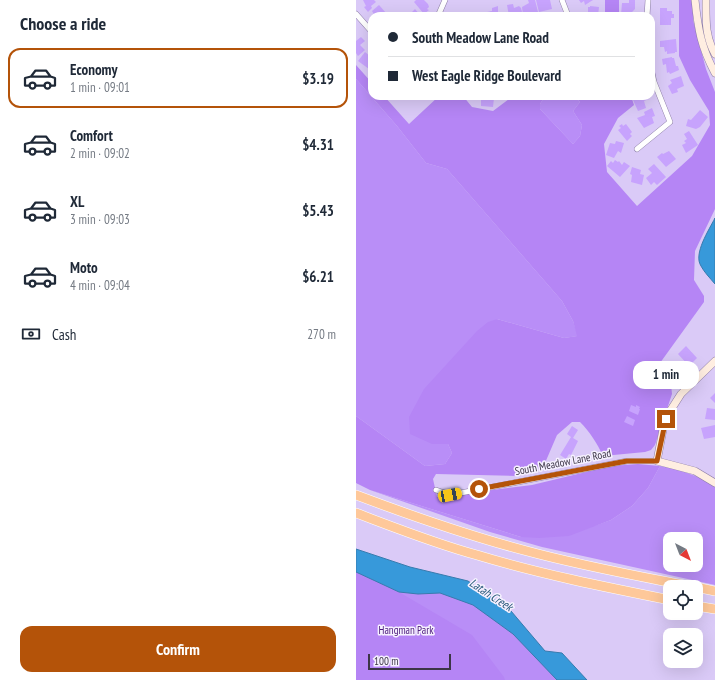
<!DOCTYPE html>
<html lang="en">
<head>
<meta charset="utf-8">
<style>
  :root { --surface:#fff; --page:#f6f6f7; --text:#1f2937; --muted:#747a83; --line:#e0e1e3; --accent:#b45309 }
  body { margin:0; font-family:"PT Sans Narrow",sans-serif; background:var(--page); color:var(--text); height:100vh; display:flex; flex-direction:column; font-size:15px; white-space:nowrap }
  * { box-sizing:border-box; margin:0 }
  p { font-size:13px; color:var(--muted) }
  .icon { flex:none; width:22px; height:22px; fill:none; stroke:currentColor; stroke-width:2; stroke-linecap:round; stroke-linejoin:round }
  .map { position:relative; flex:1; overflow:hidden }
  .drawer { display:flex; flex-direction:column; background:var(--surface); width:356px }
  .drawer>* { flex:none }
  .hud { position:absolute; left:12px; top:12px; width:287px; height:88px; border-radius:12px; box-shadow:0 4px 16px #0002; display:grid; align-content:center; height:88px; padding:0 20px; background:var(--surface) }
  .needle { width:26px; rotate:138deg }
  .controls { position:absolute; left:307px; top:532px; display:grid; gap:8px }
  .controls a { display:grid; place-items:center; width:40px; height:40px; border-radius:8px; background:var(--surface); box-shadow:0 4px 16px #0002; font-size:20px }
  .scale { position:absolute; left:12px; bottom:10px; width:83px; box-sizing:border-box; padding-left:4px; border:2px solid #3c3547; border-top:0; font-size:11px; line-height:14px; white-space:nowrap; color:#3c3547; -webkit-text-stroke:3px #f6f1ff; paint-order:stroke }
  .end { position:absolute; width:18px; height:18px; margin:-9px; border:5px solid #b45309; background:#fff; box-shadow:0 0 0 2px #fff }
  .from { border-radius:50% }
  .bubble { position:absolute; height:28px; border-radius:12px; background:var(--surface); box-shadow:0 4px 16px #0002; font-size:13px; font-weight:700; line-height:28px; text-align:center }
  .car { position:absolute; width:12px; height:24px; margin:-12px -6px; border-radius:5px; box-shadow:0 0 3px 1px #0007; background:linear-gradient(#f5c518 24%,#345 0 40%,#f5c518 0 76%,#345 0 86%,#f5c518 0) }
  .hud b { display:flex; align-items:center; gap:14px; height:38px; font-size:15px }
  .hud b+b { border-top:1px solid var(--line) }
  .hud i { width:10px; height:10px; background:var(--text) }
  ul { padding:0; list-style:none }
  li { display:flex; align-items:center; gap:12px; height:60px; margin:0 8px 6px; padding:0 12px; border:2px solid transparent; border-radius:12px }
  li div { flex:1 }
  li b { display:block; font-size:15px }
  li em { font-style:normal; font-weight:700 }
  li.on { border-color:var(--accent) }
  li>.icon { width:36px; height:36px; stroke-width:1.5 }
  h2 { padding:0 20px; font-size:18px; line-height:48px }
  .pay { display:flex; align-items:center; gap:10px; height:44px; padding:0 20px; font-size:15px }
  .pay p { margin-inline-start:auto }
  .cta { display:flex; gap:8px; margin-top:auto; padding:8px 20px }
  .cta a { flex:1; height:46px; border-radius:12px; background:var(--accent); color:#fff; font-size:16px; font-weight:700; line-height:46px; text-align:center }
  main { display:flex; flex:1; min-height:0 }
  .map>svg:first-child { display:block }
</style>
</head>
<body>
<main>
<section class="drawer">
<h2>Choose a ride</h2>
<ul>
<li class="on"><svg class="icon" aria-label="car" viewBox="0 0 24 24"><path d="M5 17H2v-5l4-1 3-4h7l3 4 3 1v5h-3M9 17h6M6 11h13"/><circle cx="7" cy="17" r="2"/><circle cx="17" cy="17" r="2"/></svg><div><b>Economy</b><p>1 min · 09:01</p></div><em>$3.19</em></li>
<li><svg class="icon" aria-label="car" viewBox="0 0 24 24"><path d="M5 17H2v-5l4-1 3-4h7l3 4 3 1v5h-3M9 17h6M6 11h13"/><circle cx="7" cy="17" r="2"/><circle cx="17" cy="17" r="2"/></svg><div><b>Comfort</b><p>2 min · 09:02</p></div><em>$4.31</em></li>
<li><svg class="icon" aria-label="car" viewBox="0 0 24 24"><path d="M5 17H2v-5l4-1 3-4h7l3 4 3 1v5h-3M9 17h6M6 11h13"/><circle cx="7" cy="17" r="2"/><circle cx="17" cy="17" r="2"/></svg><div><b>XL</b><p>3 min · 09:03</p></div><em>$5.43</em></li>
<li><svg class="icon" aria-label="car" viewBox="0 0 24 24"><path d="M5 17H2v-5l4-1 3-4h7l3 4 3 1v5h-3M9 17h6M6 11h13"/><circle cx="7" cy="17" r="2"/><circle cx="17" cy="17" r="2"/></svg><div><b>Moto</b><p>4 min · 09:04</p></div><em>$6.21</em></li>
</ul>
<div class="pay"><svg class="icon" aria-label="cash" viewBox="0 0 24 24"><path d="M3 7h18v10H3z"/><circle cx="12" cy="12" r="2"/></svg>Cash<p>270 m</p></div>
<div class="cta"><a>Confirm</a></div>
</section>
<div class="map">
<svg width="359" height="680" viewBox="0 0 359 680">
  <rect width="100%" height="100%" fill="#dacaf7"/>
  <!-- green -->
  <path fill="#b98ef7" fill-rule="evenodd" d="M0,79L41,126L70,163L91,169L206,301L217,321L222,336L208,338L141,319L76,444H92L96,453L89,464L69,466L0,416Z
    M189,96H219L224,102L217,111L226,125L224,136L217,144L184,109V104Z
    M304,466C324,469 342,476 359,486V585L186,547L134,532L14,490L165,537L241,525L255,520L276,506L292,488ZM314,539H340V565H314Z
    M0,560L110,593L214,680H0Z"/>
  <!-- forest -->
  <path fill="#b585f5" d="M249,0H263V16H249Z
    M323,0H337V20L350,69L359,92V209L339,251L338,280L348,296V302L304,363L315,384L316,394L299,445L295,450L289,452L247,456C241,443 234,432 224,422H216L201,435L189,463L182,469L160,476L80,474L77,479L81,497L176,485L255,466L282,464L304,466L292,488L276,506L255,520L213,536L183,538L165,537L14,490L0,483V416L69,466L89,464L96,453L92,444H76L54,434L53,417L68,389L121,331L132,322L141,319L208,338L221,336L217,321L206,301L91,169L70,163L41,126L0,79V65L16,83V96H28L53,124L83,96H107L116,107L137,111L157,96H189L184,104V109L217,144L224,136L226,125L217,111L224,102L219,96H275L278,105L262,118L248,144L251,172L281,206L336,156L354,125L353,111L334,80L323,56Z
    M0,572L43,592L116,635L148,677L149,680H0Z"/>
  <!-- water -->
  <path fill="#3799da" stroke="#387bae" d="M359,218V284C354,278 348,272 345,266C337,254 353,230 359,218Z
    M0,549L54,567L112,581L155,611L189,651L206,653L231,680H201L157,634L117,605L84,593L62,594L43,592L0,572Z"/>
  <!-- building -->
  <path fill="#c7a3fd" d="M7,0H18L20,2L15,6L16,8L12,12L8,7L10,6Z
    M60,0H68L72,4L73,7L71,9L73,10L68,14L58,2Z
    M172,0H179L182,12L167,15L166,7L173,3Z
    M180,0H194L196,9L183,12Z
    M223,0H237L229,5L228,1L225,3Z
    M273,0H279V9L276,12V16L265,15L266,3H273Z
    M157,4L158,8L163,6L165,8L167,16H153L151,5Z
    M23,5L30,13L27,16H19L16,11Z
    M142,6V16H130V15L132,14L131,12L136,11V8Z
    M234,6L243,7L242,16H226L227,13H232V7H234Z
    M304,8H311V11H316V14H318V18H315V25H304Z
    M59,9L65,16H57L55,13Z
    M5,37L9,41L4,45L9,50L2,56L0,53V41Z
    M320,39L321,52H319V53L311,54V51L309,52L308,47H304V41Z
    M9,52L14,56L16,54V66L13,69L2,61Z
    M316,57V58H318L320,66H322L323,70L314,74L313,72L311,73L310,64L307,65L306,59Z
    M325,76L328,86L321,89L322,92L316,94L312,86L316,83L314,80Z
    M113,96H121L116,100Z
    M125,96L138,98L137,107L125,106Z
    M141,96H151L144,99Z
    M284,96H291L293,99L288,101L290,108L282,111L277,100L285,97Z
    M296,108L299,116L296,117L298,123L288,128L281,118L289,115L288,112Z
    M344,110L352,117L344,127L340,129L330,126L332,119L335,120Z
    M266,124L267,126L270,124L276,132L274,134L276,136L271,141L262,130L265,128L263,126Z
    M333,131L342,145L330,153L326,145L330,143L328,141L331,139L328,134Z
    M260,141L268,143L265,153L262,151L258,158L250,155L254,143L259,144Z
    M313,151L320,159L310,167L301,157L306,153L307,154Z
    M259,160L262,162L263,161L266,165L268,162L274,166L264,177L251,166L255,161L257,163Z
    M298,164L310,177L301,185L298,182L295,185L290,178L296,173L292,169Z
    M276,167L285,170L284,174L288,175L286,185L275,182L276,175L274,174Z
    M330,346L341,358L333,366L322,354Z
    M359,393V403L354,398Z
    M275,405L280,407V405L284,407L283,409H284L282,415L273,411Z
    M351,408L359,409V420L349,419Z
    M271,416L279,420L277,426L268,422Z
    M359,425V437L348,439L345,428Z
    M216,426L222,430L217,438L222,441L215,455L213,454L210,459L204,455L215,437L211,434Z"/>
  <g fill="none" stroke-linecap="round" stroke-linejoin="round">
    <defs>
      <path id="street" d="M206,0L211,13V16
        M0,14L16,32
        M82,16L89,0
        M291,16L292,0
        M281,149L314,122L298,82L295,68
        M80,490L94,495L271,461H301"/>
      <path id="secondary" d="M339,0C342,29 345,47 359,73
        M350,0C350,20 349,36 359,54
        M359,361L325,394L309,419L301,461L339,471L359,483"/>
      <path id="highway" d="M0,495C56,516 113,536 171,551C226,566 282,576 338,587
        M0,513C40,528 80,544 121,555C184,574 249,587 314,600
        M340,587L359,591
        M340,606L359,609"/>
    </defs>
    <!-- street casing -->
    <use href="#street" stroke="#8b7ca5" stroke-width="6"/>
    <!-- secondary casing -->
    <use href="#secondary" stroke="#8b7ca5" stroke-width="8"/>
    <!-- highway casing -->
    <use href="#highway" stroke="#fff" stroke-width="10"/>
    <!-- street -->
    <use href="#street" stroke="#fff" stroke-width="5"/>
    <!-- secondary -->
    <use href="#secondary" stroke="#ffeee1" stroke-width="7"/>
    <!-- highway -->
    <use href="#highway" stroke="#fec89a" stroke-width="9"/>
  </g>
  <g fill="none" stroke-linecap="round" stroke-linejoin="round">
    <!-- route -->
    <path stroke="#b45309" stroke-width="5" d="M123,489L271,461H301L310,419"/>
  </g>
  <g text-anchor="middle" stroke-width="3" stroke-linejoin="round" paint-order="stroke">
    <!-- street labels -->
    <g font-size="11" fill="#3c3547" stroke="#f6f1ff">
      <text transform="translate(207 462) rotate(-11)" y="4">South Meadow Lane Road</text>
    </g>
    <!-- park labels -->
    <g font-size="11" fill="#4b197c" stroke="#f6f1ff">
      <text x="50" y="634">Hangman Park</text>
    </g>
    <!-- water labels -->
    <g font-size="12" font-style="italic" fill="#27587a" stroke="#f6f1ff">
      <text transform="translate(135 595) rotate(33)" y="4">Latah Creek</text>
    </g>
  </g>
</svg>
<div class="controls">
<a><svg class="needle" viewBox="-14 -14 28 28"><path d="M0-13l5 13h-10z" fill="#e53935"/><path d="M0 13l5-13h-10z" fill="#747a83"/></svg></a>
<a><svg class="icon" aria-label="locate" viewBox="0 0 24 24"><circle cx="12" cy="12" r="6"/><path d="M12 2v4M12 18v4M2 12h4M18 12h4"/></svg></a>
<a><svg class="icon" aria-label="layers" viewBox="0 0 24 24"><path d="M12 4l9 5-9 5-9-5zM3 14l9 5 9-5"/></svg></a>
</div>
<div class="scale">100 m</div>
<i class="end from" style="left:123px;top:489px"></i>
<i class="end" style="left:310px;top:419px"></i>
<div class="bubble" style="left:277px;top:361px;width:66px">1 min</div>
<i class="car" style="left:94px;top:495px;rotate:79deg"></i>
<div class="hud">
<b><i class="from"></i>South Meadow Lane Road</b>
<b><i></i>West Eagle Ridge Boulevard</b>
</div>
</div>
</main>
</body>
</html>
